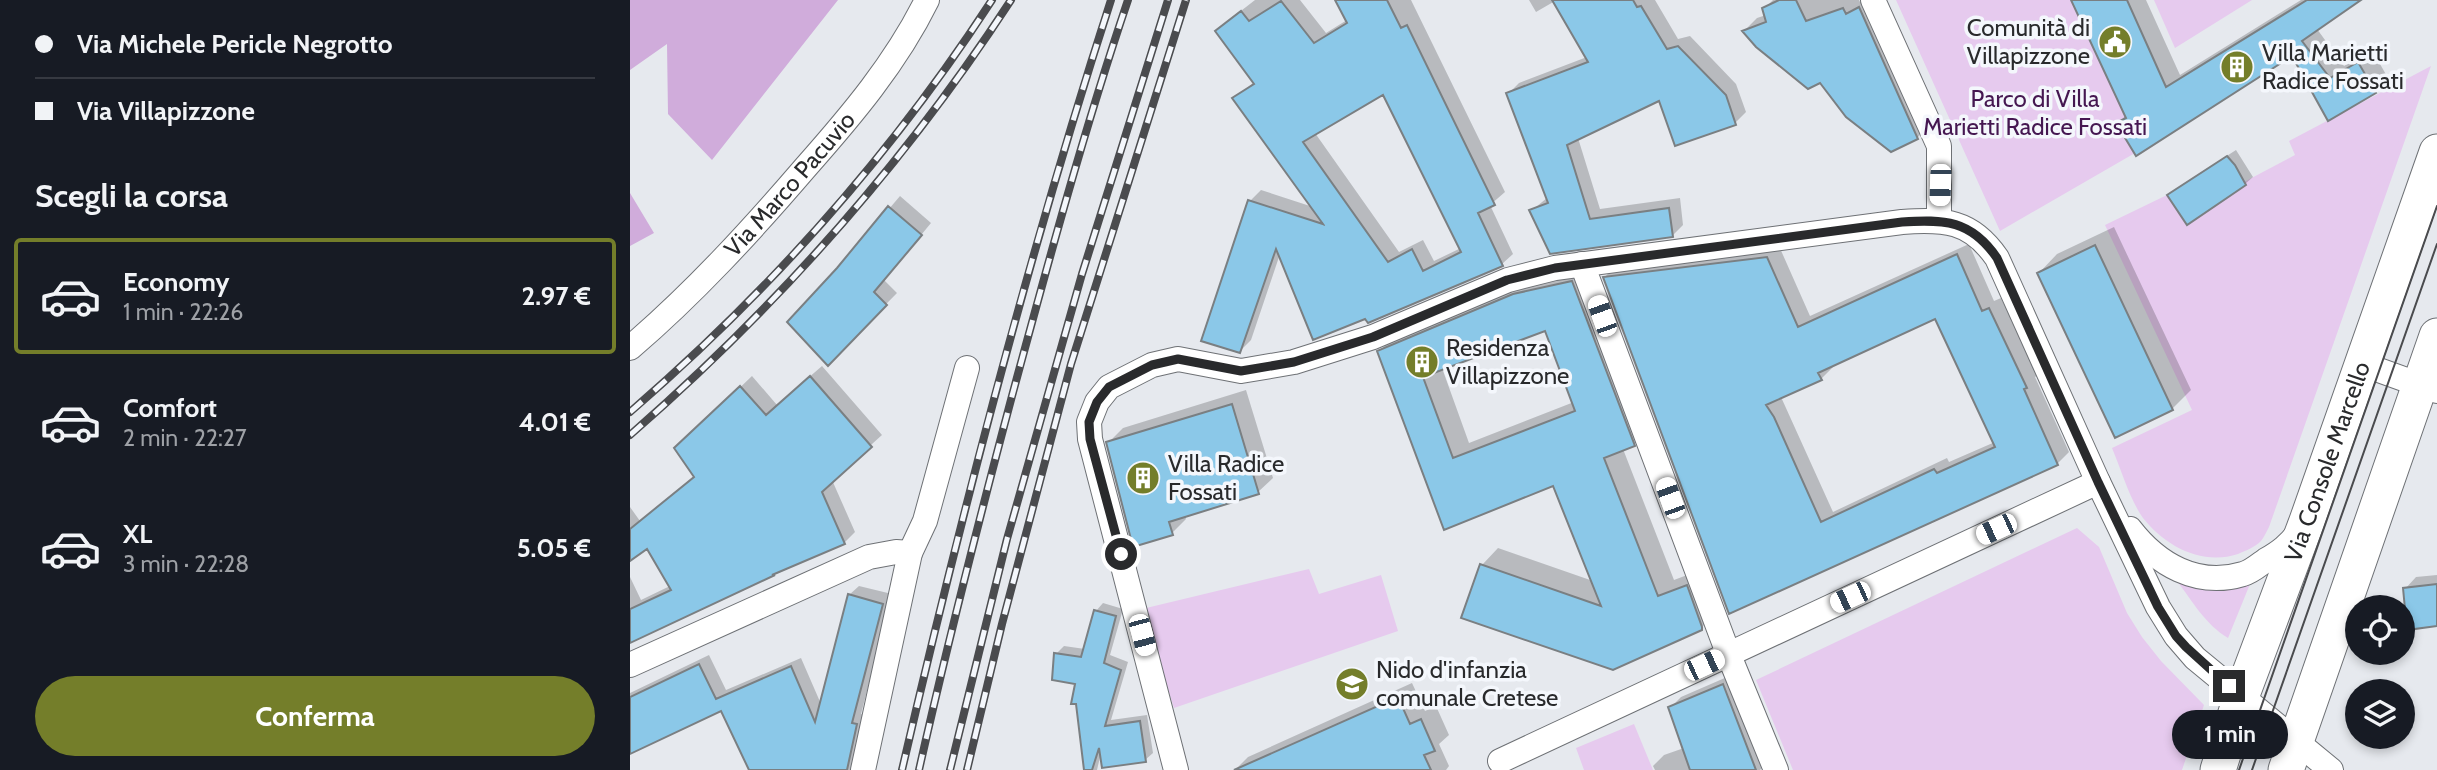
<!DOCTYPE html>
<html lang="it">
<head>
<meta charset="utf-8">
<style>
  :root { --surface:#171b24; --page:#20242c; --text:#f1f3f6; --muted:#9ea1a6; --line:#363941; --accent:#747e2a }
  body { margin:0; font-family:Cabin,sans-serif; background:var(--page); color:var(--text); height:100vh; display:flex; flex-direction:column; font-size:26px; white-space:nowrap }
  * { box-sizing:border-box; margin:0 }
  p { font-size:23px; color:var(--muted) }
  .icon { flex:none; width:38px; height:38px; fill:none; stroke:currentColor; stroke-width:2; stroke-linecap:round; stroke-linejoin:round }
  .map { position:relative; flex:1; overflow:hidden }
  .sheet { display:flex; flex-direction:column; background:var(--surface); width:630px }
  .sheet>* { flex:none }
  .banner { display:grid; align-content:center; height:154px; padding:0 35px; background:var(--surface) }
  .fabs { position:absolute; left:1715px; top:595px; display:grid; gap:14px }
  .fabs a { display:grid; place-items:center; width:70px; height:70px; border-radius:50%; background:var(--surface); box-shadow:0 4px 10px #0003; font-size:35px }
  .end { position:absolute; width:32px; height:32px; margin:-16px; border:9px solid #292a2c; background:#fff; box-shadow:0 0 0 4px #fff }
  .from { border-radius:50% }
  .bubble { position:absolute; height:49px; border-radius:24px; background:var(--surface); box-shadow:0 4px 10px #0003; font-size:23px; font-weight:700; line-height:49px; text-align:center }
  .car { position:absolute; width:21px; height:42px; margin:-21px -10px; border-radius:9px; box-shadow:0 0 5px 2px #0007; background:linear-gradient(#fff 24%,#345 0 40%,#fff 0 76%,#345 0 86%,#fff 0) }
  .banner b { display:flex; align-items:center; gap:24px; height:66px; font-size:26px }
  .banner b+b { border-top:2px solid var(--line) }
  .banner i { width:18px; height:18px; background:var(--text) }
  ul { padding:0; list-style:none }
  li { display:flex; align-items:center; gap:21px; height:116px; margin:0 14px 10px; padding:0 21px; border:4px solid transparent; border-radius:7px }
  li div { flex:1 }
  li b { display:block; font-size:26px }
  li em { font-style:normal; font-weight:700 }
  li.on { border-color:var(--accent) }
  li>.icon { width:63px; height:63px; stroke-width:1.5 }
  h2 { padding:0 35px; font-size:32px; line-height:84px }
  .primary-button { display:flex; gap:14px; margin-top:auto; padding:14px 35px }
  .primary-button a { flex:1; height:80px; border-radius:42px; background:var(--accent); color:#fff; font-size:28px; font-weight:700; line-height:80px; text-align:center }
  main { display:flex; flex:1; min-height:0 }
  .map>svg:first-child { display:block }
</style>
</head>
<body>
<main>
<section class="sheet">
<div class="banner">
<b><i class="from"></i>Via Michele Pericle Negrotto</b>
<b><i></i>Via Villapizzone</b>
</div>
<h2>Scegli la corsa</h2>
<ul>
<li class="on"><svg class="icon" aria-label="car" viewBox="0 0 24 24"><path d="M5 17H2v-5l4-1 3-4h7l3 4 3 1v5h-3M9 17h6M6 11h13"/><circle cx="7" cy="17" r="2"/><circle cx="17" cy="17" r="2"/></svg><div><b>Economy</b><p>1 min · 22:26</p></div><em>2.97 €</em></li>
<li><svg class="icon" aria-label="car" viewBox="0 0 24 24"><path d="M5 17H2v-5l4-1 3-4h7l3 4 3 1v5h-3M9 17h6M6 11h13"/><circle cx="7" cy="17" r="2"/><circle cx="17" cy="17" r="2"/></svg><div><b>Comfort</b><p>2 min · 22:27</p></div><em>4.01 €</em></li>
<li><svg class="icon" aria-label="car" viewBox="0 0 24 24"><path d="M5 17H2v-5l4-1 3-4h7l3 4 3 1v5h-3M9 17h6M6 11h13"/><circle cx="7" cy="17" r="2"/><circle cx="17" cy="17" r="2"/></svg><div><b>XL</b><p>3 min · 22:28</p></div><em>5.05 €</em></li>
</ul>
<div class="primary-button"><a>Conferma</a></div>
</section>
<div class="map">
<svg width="1807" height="770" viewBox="0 0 1807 770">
  <rect width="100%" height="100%" fill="#e6e9ee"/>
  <!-- green -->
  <path fill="#e6caee" d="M1266,0H1441L1496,118L1486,124L1505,153L1370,231Z
    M1524,0H1622L1545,48Z
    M1801,66L1639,527C1637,531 1634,537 1631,541C1625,547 1615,551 1608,554C1572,566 1535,546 1513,518C1500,500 1491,469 1482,448L1562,410L1475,225L1537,195L1557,224L1616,186L1614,182L1665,155L1659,141Z
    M1447,528L1469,547L1497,613L1512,637L1531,661L1574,705L1552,770H1163L1126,680Z
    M679,569L689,594L751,575L768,631L544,708L512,609Z
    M1547,581L1620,584L1598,638C1575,624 1563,602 1547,581Z
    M1004,724L1023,770H954L946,748Z"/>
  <!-- forest -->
  <path fill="#d0acdb" d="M0,0H208L82,160L38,114L37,44L0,70Z
    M0,193L24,233L0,246Z"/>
  <!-- shadow -->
  <path fill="#0003" fill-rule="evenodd" d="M625,0H670L696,33L717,20L707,0H781L875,192L860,205L883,254L872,264L735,317L650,254L621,340L610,351L620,201L631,190L683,207L605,98L624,82L598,21ZM753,92L831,248L804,261L793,240L769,252L685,133Z
    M899,0H1025L1048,39L1060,36L1106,84L1116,112L1105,123L1030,99L948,138L970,209L1050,198L1053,225L1042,236L901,211L917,198L878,94L889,83L957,57L925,1L906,12Z
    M1143,0H1229L1230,2L1233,0L1300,125L1287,138L1191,81L1114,31L1127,18L1136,15L1134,9Z
    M1443,0H1516L1550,75L1671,0H1713L1687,29L1714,66L1742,50L1758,78L1745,92L1698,118L1663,54L1488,124L1496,115Z
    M1606,150L1623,177L1615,184L1540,195L1547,188Z
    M270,196L301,223L254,280L267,293L198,363L208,269Z
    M1484,227L1561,390L1542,409L1409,273L1427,254Z
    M1339,244L1364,301L1371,298L1408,375L1405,377L1439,452L1427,464L1100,612L975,277L986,265L1149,246L1180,316ZM1306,317L1365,442L1319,462L1317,458L1203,512L1151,397L1191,379L1203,367L1202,365Z
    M959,265L1020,428L1004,445L993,449L1044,580L1073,569L1088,611L1071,628L983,668L852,565L868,548L963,581L924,484L815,527L749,352L765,335L901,278ZM916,329L944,402L839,443L812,368Z
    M192,366L252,435L202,480L225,532L214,543L0,641V577L11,600L40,586L17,546L0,559V507L10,521L65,476L47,448L122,376L147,405Z
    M616,390L643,478L628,492L555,515L556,519L542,533L478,443L493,428Z
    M1807,575V625L1775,589L1786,577Z
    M229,586L262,594L231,714L235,715L223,770H121L91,709L0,753V693L79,655L96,690L171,658L191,704L219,595Z
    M473,603L493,609L480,655L498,662L481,720L517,715L523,753L515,760L471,753L467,770H456L447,683L426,654L434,646L455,649L466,611Z
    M1104,674L1138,762L1130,770H1025L1023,766L1034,755L1054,748L1040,708L1051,697Z
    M782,683L795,711L806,706L819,735L809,744L819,766L816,770H605L618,757Z"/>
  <!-- building -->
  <path fill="#8bc8e8" stroke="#7a7f82" stroke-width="2" fill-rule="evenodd" d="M705,0H757L771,28L777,25L865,205L848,213L873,266L738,323L735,319L683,340L646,249L610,353L571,341L618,200L693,224L602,98L624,84L585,31L611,11L619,21L651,1L684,43L717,23ZM753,95L831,252L793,271L782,249L758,262L673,142Z
    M922,0H1003L1007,7L1011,6L1037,49L1048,46L1096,95L1106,125L1045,146L1029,101L937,145L960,219L1039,208L1043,237L920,254L899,210L918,203L876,93L958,62Z
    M1149,0H1166L1176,21L1213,8L1216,14L1229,7L1288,139L1261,152L1216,117L1190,83L1178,89L1126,47L1112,31L1136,22L1132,8Z
    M1441,0H1497L1536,87L1677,0H1731L1672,41L1700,78L1728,62L1746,93L1698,121L1662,56L1506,156L1486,123L1496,118Z
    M1597,156L1605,165L1616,185L1557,225L1537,195Z
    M258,206L292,235L244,292L257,305L198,366L157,322L207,268Z
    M1465,245L1543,410L1485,438L1407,273Z
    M1327,254L1352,311L1359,308L1397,388L1394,389L1428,465L1099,614L973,277L1137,257L1168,327ZM1305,319L1365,447L1307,473L1304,469L1191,522L1144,417L1136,405L1192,380L1188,373Z
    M942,281L1005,446L974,458L1028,596L1057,585L1072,627V630L983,670L831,618L850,564L971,606L923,486L814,530L747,351L883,294ZM915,331L945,411L823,458L793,377Z
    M180,376L242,447L192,492L215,544L142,575H145L0,643V609L41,590L17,549L0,561V529L64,477L44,448L110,386L136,415Z
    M602,404L629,494L539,522L543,535L503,547L476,442Z
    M1807,584V626L1777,630L1773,588Z
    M218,594L253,604L222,723L227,724L217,770H119L91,711L0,754V697L69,664L86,699L161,666L185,722Z
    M464,610L486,616L474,663L491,670L475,726L510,721L516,762L472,768L469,748L462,770H454L446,704H441L445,684L422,680L424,653L451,657Z
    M1093,684L1126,770H1060L1038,707Z
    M768,697L780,724L791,719L805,751L794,755L801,770H604Z"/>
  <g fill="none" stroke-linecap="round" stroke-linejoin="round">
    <defs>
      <g id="street">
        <path d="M1243,0L1309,146V219"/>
        <path d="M952,264L1098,653L1146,770"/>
        <path id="s1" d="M0,348C64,293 120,232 175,168C221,116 266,63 297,0"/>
        <path d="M1732,364L1807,391"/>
        <path d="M1500,529C1527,564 1567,588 1613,574C1621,572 1629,565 1636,560C1650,552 1659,545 1669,532"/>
        <path d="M0,665L239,557L266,552L280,553"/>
        <path d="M870,761L1468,482"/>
        <path d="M233,770L280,553L295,521L337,368"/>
        <path d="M546,770L460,439L459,422L467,402L479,387L522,365L548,359L611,371L664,362L743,337L878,280L925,268L1272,222C1314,219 1341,220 1367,258L1468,482L1528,607L1546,636L1565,658L1701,770"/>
      </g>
      <g id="secondary">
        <path id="s2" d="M1588,770L1611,697L1677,521L1807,152"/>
        <path d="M1656,770L1807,336"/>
      </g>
    </defs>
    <!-- street casing -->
    <use href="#street" stroke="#6e7175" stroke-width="26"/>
    <!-- secondary casing -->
    <use href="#secondary" stroke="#6e7175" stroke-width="37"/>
    <!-- street -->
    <use href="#street" stroke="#fff" stroke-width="24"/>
    <!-- secondary -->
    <use href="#secondary" stroke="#fff" stroke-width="35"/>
    <!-- tram -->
    <path stroke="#4a4b4e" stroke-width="2" d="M1609,770L1807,206
      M1622,770L1807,244"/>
    <defs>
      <path id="rail" d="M0,412C139,292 262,154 362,0
        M0,435C147,307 275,163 381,0
        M272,770C332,511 399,253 481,0
        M289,770C317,645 349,520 382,396C418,263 454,130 498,0
        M320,770L377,539L452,274L538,0
        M337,770L372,624L441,364L556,0"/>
    </defs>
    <!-- rail casing -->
    <use href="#rail" stroke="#4a4b4e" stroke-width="8"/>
    <!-- rail -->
    <use href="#rail" stroke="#f4f7fc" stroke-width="5" stroke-dasharray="16" stroke-linecap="butt"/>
  </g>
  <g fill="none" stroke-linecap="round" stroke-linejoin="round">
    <!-- route -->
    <path stroke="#292a2c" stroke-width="9" d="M491,554L460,439L459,422L467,402L479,387L522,365L548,359L611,371L664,362L743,337L877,280L925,268L1272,222C1314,219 1341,220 1367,258L1468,482L1528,607L1546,636L1556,647L1599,686"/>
  </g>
  <!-- icons -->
  <defs>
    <symbol id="civic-disc" viewBox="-11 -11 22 22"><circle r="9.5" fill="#747e2a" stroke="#f4f7fc"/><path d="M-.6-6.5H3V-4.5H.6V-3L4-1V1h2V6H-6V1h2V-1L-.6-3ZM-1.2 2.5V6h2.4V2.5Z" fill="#fff"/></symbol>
    <symbol id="building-disc" viewBox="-11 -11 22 22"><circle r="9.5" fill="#747e2a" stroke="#f4f7fc"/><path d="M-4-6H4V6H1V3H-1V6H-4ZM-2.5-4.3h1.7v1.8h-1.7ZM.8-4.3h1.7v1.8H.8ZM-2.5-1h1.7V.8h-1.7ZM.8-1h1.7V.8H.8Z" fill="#fff"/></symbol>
    <symbol id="school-disc" viewBox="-11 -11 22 22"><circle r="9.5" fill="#747e2a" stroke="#f4f7fc"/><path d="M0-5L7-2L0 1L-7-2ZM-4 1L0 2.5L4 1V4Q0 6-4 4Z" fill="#fff"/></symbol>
  </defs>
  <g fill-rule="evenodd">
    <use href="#civic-disc" x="1466" y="23" width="38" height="38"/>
    <use href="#building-disc" x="1588" y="48" width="38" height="38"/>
    <use href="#building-disc" x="773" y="343" width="38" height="38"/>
    <use href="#building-disc" x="494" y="459" width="38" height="38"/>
    <use href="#school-disc" x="703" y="665" width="38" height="38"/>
  </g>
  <g text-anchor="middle" stroke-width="7" stroke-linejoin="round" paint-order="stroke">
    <!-- poi labels -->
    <g font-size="24" fill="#292a2c" stroke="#f4f7fc" text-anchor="start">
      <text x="1460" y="36" text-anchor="end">Comunità di<tspan x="1460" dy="28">Villapizzone</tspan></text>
      <text x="1632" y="61">Villa Marietti<tspan x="1632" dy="28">Radice Fossati</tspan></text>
      <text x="816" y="356">Residenza<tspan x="816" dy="28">Villapizzone</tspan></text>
      <text x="538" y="472">Villa Radice<tspan x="538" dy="28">Fossati</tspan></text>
      <text x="746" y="678">Nido d'infanzia<tspan x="746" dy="28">comunale Cretese</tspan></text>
    </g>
    <!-- park labels -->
    <g font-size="24" fill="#451751" stroke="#f4f7fc">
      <text x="1405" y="107">Parco di Villa<tspan x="1405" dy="28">Marietti Radice Fossati</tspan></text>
    </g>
    <!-- street labels -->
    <g font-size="24" fill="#292a2c" stroke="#f4f7fc">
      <text dy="8" stroke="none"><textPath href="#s1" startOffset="229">Via Marco Pacuvio</textPath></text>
      <text dy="8" stroke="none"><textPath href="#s2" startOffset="327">Via Console Marcello</textPath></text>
    </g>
  </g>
</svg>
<div class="fabs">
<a><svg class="icon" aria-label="locate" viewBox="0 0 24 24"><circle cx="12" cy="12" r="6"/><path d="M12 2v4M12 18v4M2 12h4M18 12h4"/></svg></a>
<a><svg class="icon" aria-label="layers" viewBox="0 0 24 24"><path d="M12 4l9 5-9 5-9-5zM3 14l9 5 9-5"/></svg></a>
</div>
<i class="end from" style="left:491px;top:554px"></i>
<i class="end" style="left:1599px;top:686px"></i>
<div class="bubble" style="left:1542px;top:710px;width:116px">1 min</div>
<i class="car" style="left:1310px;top:185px;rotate:182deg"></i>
<i class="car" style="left:972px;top:316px;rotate:340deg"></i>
<i class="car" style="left:1040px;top:498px;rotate:340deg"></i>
<i class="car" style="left:1366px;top:529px;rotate:245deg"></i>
<i class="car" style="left:1220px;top:597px;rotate:245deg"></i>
<i class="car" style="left:512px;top:635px;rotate:165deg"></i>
<i class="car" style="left:1074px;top:665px;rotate:65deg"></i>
</div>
</main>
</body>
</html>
